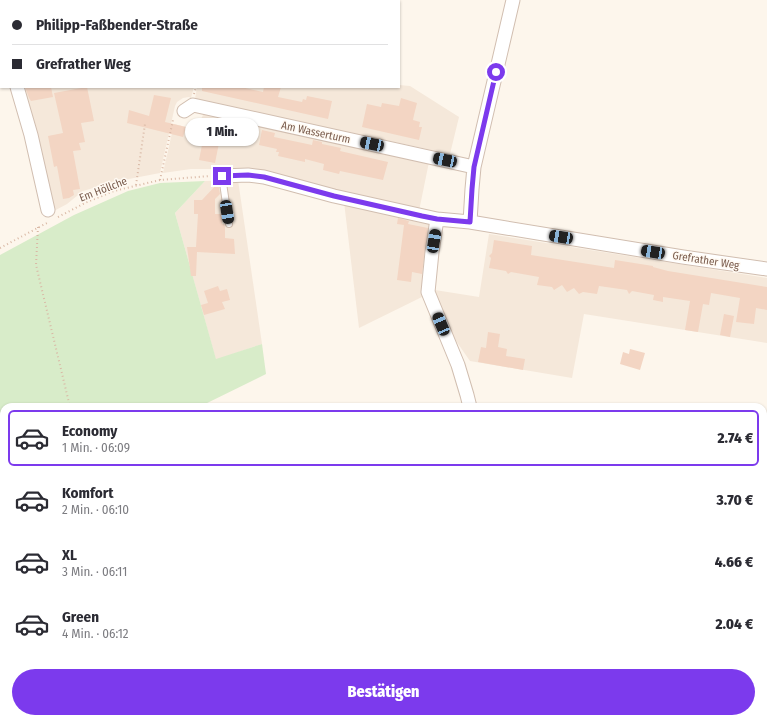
<!DOCTYPE html>
<html lang="de">
<head>
<meta charset="utf-8">
<style>
  :root { --surface:#fff; --page:#f2f2f3; --text:#2b2b33; --muted:#7c7c81; --line:#e1e1e2; --accent:#7c3aed }
  body { margin:0; font-family:"Fira Sans Condensed",sans-serif; background:var(--page); color:var(--text); height:100vh; display:flex; flex-direction:column; font-size:15px; white-space:nowrap }
  * { box-sizing:border-box; margin:0 }
  p { font-size:13px; color:var(--muted) }
  .icon { flex:none; width:22px; height:22px; fill:none; stroke:currentColor; stroke-width:2; stroke-linecap:round; stroke-linejoin:round }
  .map { position:relative; flex:1; overflow:hidden }
  .sheet { position:absolute; left:0px; top:403px; width:767px; height:320px; display:flex; flex-direction:column; background:var(--surface); border-radius:12px 12px 0 0; box-shadow:0 1px 3px #0004 }
  .sheet>* { flex:none }
  .banner { position:absolute; left:0px; top:0px; width:400px; height:88px; box-shadow:0 1px 3px #0004; display:grid; align-content:center; height:88px; padding:0 12px; background:var(--surface) }
  .end { position:absolute; width:18px; height:18px; margin:-9px; border:5px solid #7c3aed; background:#fff; box-shadow:0 0 0 2px #fff }
  .from { border-radius:50% }
  .bubble { position:absolute; height:28px; border-radius:14px; background:var(--surface); box-shadow:0 1px 3px #0004; font-size:13px; font-weight:800; line-height:28px; text-align:center }
  .car { position:absolute; width:12px; height:24px; margin:-12px -6px; border-radius:5px; box-shadow:0 0 3px 1px #0007; background:linear-gradient(#222 24%,#8ab4d8 0 40%,#222 0 76%,#8ab4d8 0 86%,#222 0) }
  .banner b { display:flex; align-items:center; gap:14px; height:38px; font-size:15px }
  .banner b+b { border-top:1px solid var(--line) }
  .banner i { width:10px; height:10px; background:var(--text) }
  ul { padding:7px 0 0; list-style:none }
  li { display:flex; align-items:center; gap:12px; height:56px; margin:0 8px 6px; padding:0 4px; border:2px solid transparent; border-radius:6px }
  li div { flex:1 }
  li b { display:block; font-size:15px }
  li em { font-style:normal; font-weight:800 }
  li.selected { border-color:var(--accent) }
  li>.icon { width:36px; height:36px; stroke-width:1.5 }
  .cta { display:flex; gap:8px; margin-top:auto; padding:8px 12px }
  .cta a { flex:1; height:46px; border-radius:24px; background:var(--accent); color:#fff; font-size:16px; font-weight:800; line-height:46px; text-align:center }
  .map>svg:first-child { display:block }
</style>
</head>
<body>
<div class="map">
<svg width="767" height="723" viewBox="0 0 767 723">
  <rect width="100%" height="100%" fill="#fdf6ec"/>
  <!-- residential -->
  <path fill="#f5e8da" d="M4,0H199V1H4Z
    M204,0H345L346,1H205Z
    M399,85L410,86L459,117L450,154L195,99L197,87H399Z
    M24,87H194L191,98L189,97L183,98L177,102L175,106L160,173L113,182L83,191L67,204L52,212L37,133Z
    M205,113L429,162L419,211L261,171L230,169H191L163,173L174,124L186,127L193,126L200,121L203,115Z
    M238,180L262,344L216,360L175,213L205,181Z
    M344,202L411,215L431,225L422,297L359,328Z
    M489,234L767,278V343L584,314L572,378L470,361L447,328L435,290L479,297Z
    M767,423V475L763,474V447Z
    M763,683L767,684V723H725L719,719H763Z"/>
  <!-- green -->
  <path fill="#d8ecc9" d="M205,181L175,213L216,359L262,344L266,374L199,407H4V578L0,579V255L74,215L128,191L160,183Z
    M28,719H719L725,723H28Z"/>
  <!-- building -->
  <path fill="#f3d5c3" d="M25,87H51L53,97L31,101L29,98Z
    M87,87L94,121L81,123L85,142L79,143L81,150L73,151L80,189L73,190L74,195L69,198L63,199L57,166L54,167L48,136L63,133L54,93Z
    M202,87H241L263,92L264,87H281L278,97L302,102L303,99L306,100L307,96L332,101L328,119L202,91Z
    M154,95L171,98L165,122L186,127L183,137L127,123L129,110L149,116Z
    M401,98L417,103L414,115L413,120L420,122L419,127H422L419,140L362,127L367,104L381,107L382,103L399,106Z
    M202,121L232,127L229,143L225,142L224,145L219,143L215,163L199,160L203,140L194,138L196,126L200,127Z
    M238,123L249,126L247,136L236,133Z
    M262,130L275,133L274,137L312,145L313,140L322,142V144L341,148L340,151L388,162L383,180L340,171L339,174L323,170L324,164L305,159V162L278,156L279,152H276L277,149L259,145Z
    M218,183L220,194L215,199V214H223L222,224H224L225,227V238L234,239L235,254L197,252L196,276H191L187,247H196L198,214H194V200H202Z
    M398,218L409,221L408,224L428,228L422,274L412,272L411,282L397,280L404,225L397,224Z
    M494,240L532,246L531,255L614,268L615,260L653,266V267L668,271L767,287V310L756,308L754,324L736,322L740,298L711,293L709,305L703,304L698,332L685,330L690,301L663,297V302L653,300L654,295L632,291L629,294L627,290L599,286L597,294L583,292L579,294L574,288L567,292L562,285L554,290L552,287L537,285L539,277L511,272L508,274L506,271L489,268L491,258L489,256L492,253Z
    M218,286L220,291L227,289L230,300L222,302L225,309L204,315L201,305L208,303L204,291Z
    M724,314L734,316L730,337L720,335Z
    M488,332L500,334L498,347L507,349L506,356L525,359L523,370L478,362L481,347L486,348Z
    M630,349L645,353L640,370L620,364L623,352L629,354Z"/>
  <g fill="none" stroke-linecap="round" stroke-linejoin="round">
    <defs>
      <path id="service" d="M222,176L229,224"/>
      <path id="minor" d="M201,0L202,1
        M0,24L1,29
        M17,87L31,135L48,210
        M184,111L193,105L474,167
        M222,176L248,175L264,177L334,196L437,219L470,222L683,257L767,269
        M437,219L432,252L428,292L458,365L467,395L470,407
        M470,222L472,189L474,167L513,0
        M763,665L767,667"/>
    </defs>
    <!-- service casing -->
    <use href="#service" stroke="#d1beb0" stroke-width="8"/>
    <!-- minor casing -->
    <use href="#minor" stroke="#d1beb0" stroke-width="15"/>
    <!-- path -->
    <path stroke="#d9b8a5" stroke-width="2" stroke-dasharray="1 3" stroke-linecap="butt" d="M194,94L196,87
      M160,180L173,120L174,119
      M136,185L145,124
      M58,217L87,202L114,191L160,180L210,176
      M38,227L36,265L70,407
      M0,248L47,223
      M0,551L4,555
      M22,719V723
      M227,719L232,723"/>
    <!-- service -->
    <use href="#service" stroke="#fff" stroke-width="6"/>
    <!-- minor -->
    <use href="#minor" stroke="#fff" stroke-width="13"/>
    <!-- rail -->
    <path stroke="#b9a8c9" stroke-width="3" stroke-dasharray="6 4" stroke-linecap="butt" d="M0,700L4,723"/>
  </g>
  <g fill="none" stroke-linecap="round" stroke-linejoin="round">
    <!-- route -->
    <path stroke="#7c3aed" stroke-width="5" d="M222,176L248,175L264,177L334,196L422,216L437,219L470,222L472,189L474,167L496,72"/>
  </g>
  <g text-anchor="middle" stroke-width="3" stroke-linejoin="round" paint-order="stroke">
    <!-- street labels -->
    <g font-size="11" fill="#7a5c4d" stroke="#fffaf3">
      <text transform="translate(316 132) rotate(12)" y="4">Am Wasserturm</text>
      <text transform="translate(103 189) rotate(-21)" y="4">Em Höllche</text>
      <text transform="translate(706 260) rotate(9)" y="4">Grefrather Weg</text>
    </g>
  </g>
</svg>
<i class="end from" style="left:496px;top:72px"></i>
<i class="end" style="left:222px;top:176px"></i>
<div class="bubble" style="left:185px;top:118px;width:74px">1 Min.</div>
<i class="car" style="left:372px;top:144px;rotate:282deg"></i>
<i class="car" style="left:445px;top:160px;rotate:282deg"></i>
<i class="car" style="left:227px;top:212px;rotate:171deg"></i>
<i class="car" style="left:561px;top:237px;rotate:279deg"></i>
<i class="car" style="left:434px;top:241px;rotate:9deg"></i>
<i class="car" style="left:653px;top:252px;rotate:279deg"></i>
<i class="car" style="left:441px;top:324px;rotate:337deg"></i>
<div class="banner">
<b><i class="from"></i>Philipp-Faßbender-Straße</b>
<b><i></i>Grefrather Weg</b>
</div>
<section class="sheet">
<ul>
<li class="selected"><svg class="icon" aria-label="car" viewBox="0 0 24 24"><path d="M5 17H2v-5l4-1 3-4h7l3 4 3 1v5h-3M9 17h6M6 11h13"/><circle cx="7" cy="17" r="2"/><circle cx="17" cy="17" r="2"/></svg><div><b>Economy</b><p>1 Min. · 06:09</p></div><em>2.74 €</em></li>
<li><svg class="icon" aria-label="car" viewBox="0 0 24 24"><path d="M5 17H2v-5l4-1 3-4h7l3 4 3 1v5h-3M9 17h6M6 11h13"/><circle cx="7" cy="17" r="2"/><circle cx="17" cy="17" r="2"/></svg><div><b>Komfort</b><p>2 Min. · 06:10</p></div><em>3.70 €</em></li>
<li><svg class="icon" aria-label="car" viewBox="0 0 24 24"><path d="M5 17H2v-5l4-1 3-4h7l3 4 3 1v5h-3M9 17h6M6 11h13"/><circle cx="7" cy="17" r="2"/><circle cx="17" cy="17" r="2"/></svg><div><b>XL</b><p>3 Min. · 06:11</p></div><em>4.66 €</em></li>
<li><svg class="icon" aria-label="car" viewBox="0 0 24 24"><path d="M5 17H2v-5l4-1 3-4h7l3 4 3 1v5h-3M9 17h6M6 11h13"/><circle cx="7" cy="17" r="2"/><circle cx="17" cy="17" r="2"/></svg><div><b>Green</b><p>4 Min. · 06:12</p></div><em>2.04 €</em></li>
</ul>
<div class="cta"><a>Bestätigen</a></div>
</section>
</div>
</body>
</html>
